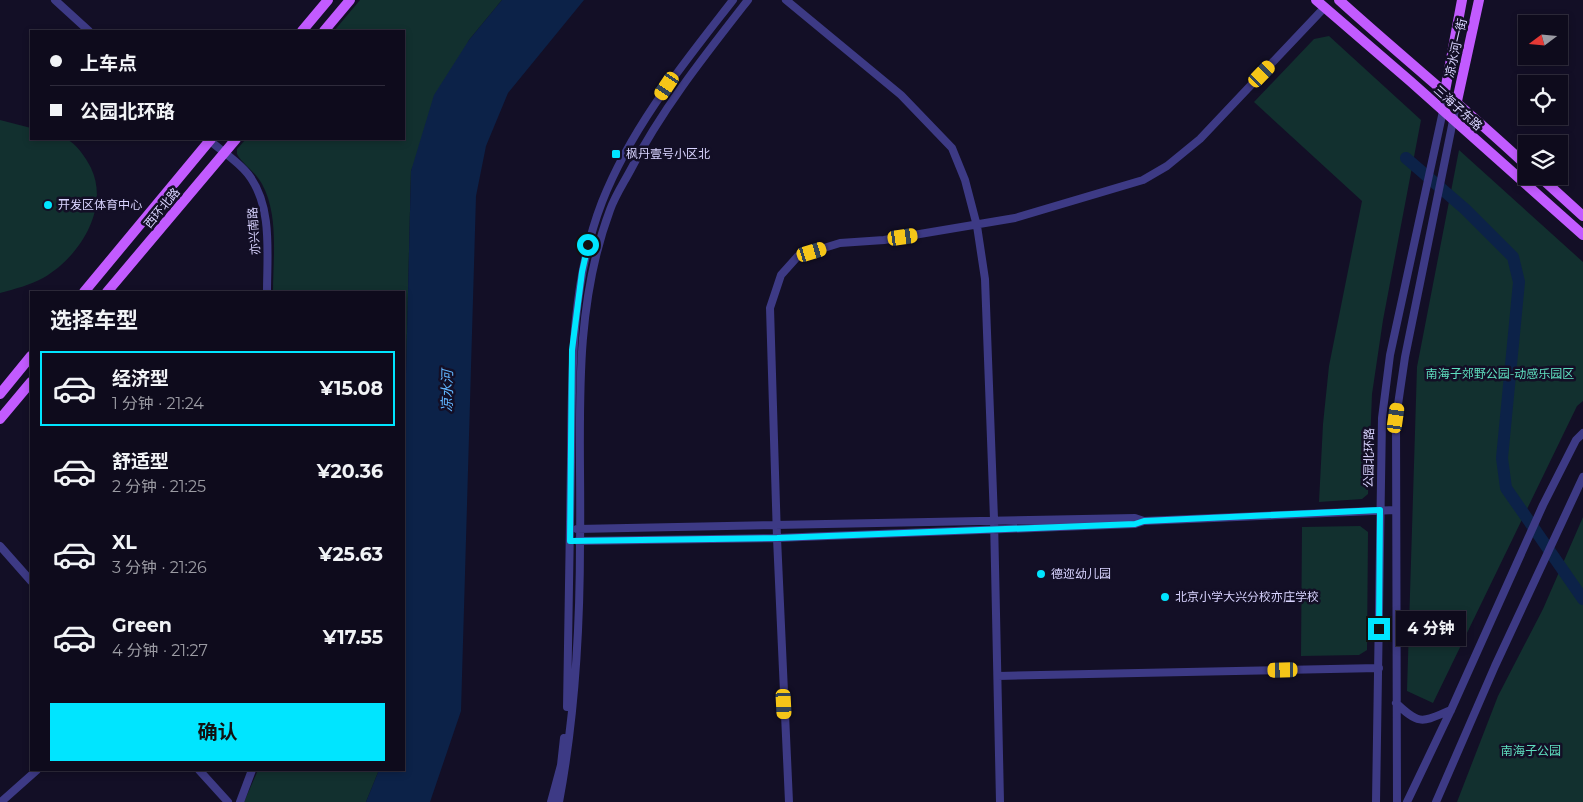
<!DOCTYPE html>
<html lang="zh">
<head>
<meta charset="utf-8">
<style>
  :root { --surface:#0e0b1c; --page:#171425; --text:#f1f3f6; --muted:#9b9ba3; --line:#2e2b3b; --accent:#00e5ff }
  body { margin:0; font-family:Montserrat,"Noto Sans SC",sans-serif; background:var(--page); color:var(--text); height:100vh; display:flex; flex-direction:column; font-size:19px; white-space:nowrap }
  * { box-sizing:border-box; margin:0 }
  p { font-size:16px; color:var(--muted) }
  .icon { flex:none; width:28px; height:28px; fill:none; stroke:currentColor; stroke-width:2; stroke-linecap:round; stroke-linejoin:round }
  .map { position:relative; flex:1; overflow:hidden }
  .side { position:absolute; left:30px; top:291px; width:375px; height:480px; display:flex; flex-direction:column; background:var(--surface); border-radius:0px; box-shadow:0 2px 8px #0003,0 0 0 1px var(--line) }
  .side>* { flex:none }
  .banner { position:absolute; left:30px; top:30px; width:375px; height:110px; border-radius:0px; box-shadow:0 2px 8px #0003,0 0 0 1px var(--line); display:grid; align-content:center; height:110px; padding:0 20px; background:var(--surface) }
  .needle { width:32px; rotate:254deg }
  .fabs { position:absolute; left:1518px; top:15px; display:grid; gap:10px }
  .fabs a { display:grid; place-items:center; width:50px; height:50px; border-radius:0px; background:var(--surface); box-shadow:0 2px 8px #0003,0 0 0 1px var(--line); font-size:25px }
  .end { position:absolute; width:22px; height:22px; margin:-11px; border:6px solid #00e5ff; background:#111; box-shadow:0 0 0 2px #111 }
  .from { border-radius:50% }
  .bubble { position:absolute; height:35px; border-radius:0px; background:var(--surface); box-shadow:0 2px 8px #0003,0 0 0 1px var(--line); font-size:16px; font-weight:700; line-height:35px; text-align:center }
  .car { position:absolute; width:15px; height:30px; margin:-15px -8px; border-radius:6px; box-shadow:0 0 4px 1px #0007; background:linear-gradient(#f5c518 24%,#345 0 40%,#f5c518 0 76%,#345 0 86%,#f5c518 0) }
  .banner b { display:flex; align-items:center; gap:18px; height:48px; font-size:19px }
  .banner b+b { border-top:1px solid var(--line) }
  .banner i { width:12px; height:12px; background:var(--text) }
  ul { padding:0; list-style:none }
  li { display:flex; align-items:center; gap:15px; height:75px; margin:0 10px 8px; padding:0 10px; border:2px solid transparent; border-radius:0px }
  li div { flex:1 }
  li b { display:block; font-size:19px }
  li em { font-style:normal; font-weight:700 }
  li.current { border-color:var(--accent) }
  li>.icon { width:45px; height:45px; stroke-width:1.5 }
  h2 { padding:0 20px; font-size:22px; line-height:60px }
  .button { display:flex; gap:10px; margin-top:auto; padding:10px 20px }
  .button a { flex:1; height:58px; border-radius:0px; background:var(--accent); color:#111; font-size:20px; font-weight:700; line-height:58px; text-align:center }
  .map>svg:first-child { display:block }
</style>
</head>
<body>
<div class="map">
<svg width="1583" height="802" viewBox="0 0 1583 802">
  <rect width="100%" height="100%" fill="#130f26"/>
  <!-- green -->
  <path fill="#12302f" d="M360,0H502L469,40L411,171L404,455V292H273C273,258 279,215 262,184C256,172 243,165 237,154V149L246,139H404V31H334Z
    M1329,36L1421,120L1383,320L1372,394L1368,494L1362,499L1319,502L1323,424L1329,366L1362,201L1254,102L1314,39Z
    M0,120L31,128V139C41,139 57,136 66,139C76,143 86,158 91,168C110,208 80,257 43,278C30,285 15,289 0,293Z
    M1459,150L1583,262V401L1577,406L1433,703L1407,691L1417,367Z
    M1583,517V802H1457L1498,696L1543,609Z
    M1360,526L1368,532L1367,650L1359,655L1301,656L1302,527Z
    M258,770H379L366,802H244Z"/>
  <!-- water -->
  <path fill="#0c2248" d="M502,0H584L508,93L486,146L476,196L461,711L430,802H366L379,770H404V455L411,171L434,95L469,40Z"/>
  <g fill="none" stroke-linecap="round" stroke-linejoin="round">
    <!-- river -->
    <path stroke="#0c2248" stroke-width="12" d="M1406,158L1465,209L1513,257L1519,282L1502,458L1506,488L1583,599"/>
    <!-- minor -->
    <path stroke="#3d3a85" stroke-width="8" d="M55,0L89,31
      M786,0L901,95L952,148L965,180L977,226L985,279L994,519L1000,802
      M208,139C220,150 238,161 248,174C273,206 267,254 267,292
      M577,529L1135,518L1144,521
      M578,541L777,538L1135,524L1144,521L1395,510
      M0,546L31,581
      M998,676L1379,668
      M1396,703C1420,726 1422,722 1451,710
      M567,707C569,625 569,544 571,462C572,374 570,285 602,202C632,126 684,63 733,0
      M199,770L228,802
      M1,802L37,770
      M240,802L252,770
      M551,802L561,765L564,738
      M559,802C575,717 580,630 580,543C582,431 570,317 610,210C615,196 623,184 630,171C662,109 705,55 748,0
      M789,802L777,538L770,308L781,275L798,256L840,243L884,240L1015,218L1143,180L1167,166L1200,139L1324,8
      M1376,802L1382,418L1390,355L1443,111L1445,91
      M1397,802L1396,418L1405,357L1457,101
      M1407,802L1451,710L1543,505L1576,440L1583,433
      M1436,802L1495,666L1583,477"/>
    <!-- major -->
    <path stroke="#c25bff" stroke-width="10" d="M1316,0L1410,81L1583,235
      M1339,0C1401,56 1465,108 1526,165
      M302,31L328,0
      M324,31L350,0
      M1445,91L1462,0
      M1457,101L1479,0
      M1539,176L1583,216
      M84,292L211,139
      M107,292L236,139
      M0,394L31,356
      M0,419L31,382"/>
  </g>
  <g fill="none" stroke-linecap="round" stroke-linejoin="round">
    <!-- route -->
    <path stroke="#00e5ff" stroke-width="6" d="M588,245L582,272L572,350L570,541L777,538L1135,524L1144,521L1380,510L1379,629"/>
  </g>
  <!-- markers -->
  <g fill="#00e5ff" stroke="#130f26" stroke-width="2">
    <rect x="611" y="149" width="10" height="10" rx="2.5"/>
    <circle cx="48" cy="205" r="5"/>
    <circle cx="1041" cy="574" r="5"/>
    <circle cx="1165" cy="597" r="5"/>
  </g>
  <g text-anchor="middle" stroke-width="5" stroke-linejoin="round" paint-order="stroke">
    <!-- street labels -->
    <g font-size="12" fill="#d9d4ff" stroke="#130f26">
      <text transform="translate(1456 48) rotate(-77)" y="4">凉水河一街</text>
      <text transform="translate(1458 108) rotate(42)" y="4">三海子东路</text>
      <text transform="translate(162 208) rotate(-50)" y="4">西环北路</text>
      <text transform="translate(254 231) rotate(-94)" y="4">亦兴南路</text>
      <text transform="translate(1369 458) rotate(-89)" y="4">公园北环路</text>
    </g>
    <!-- poi labels -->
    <g font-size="12" fill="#d9d4ff" stroke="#130f26" text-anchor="start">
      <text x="626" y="158">枫丹壹号小区北</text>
      <text x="58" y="209">开发区体育中心</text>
      <text x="1051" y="578">德迩幼儿园</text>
      <text x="1175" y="601">北京小学大兴分校亦庄学校</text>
    </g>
    <!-- park labels -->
    <g font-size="12" fill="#5fe0c0" stroke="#130f26">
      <text x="1500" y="378">南海子郊野公园-动感乐园区</text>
      <text x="1531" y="755">南海子公园</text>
    </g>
    <!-- water labels -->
    <g font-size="14" font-style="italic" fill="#62b6ff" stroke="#130f26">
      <text transform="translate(447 391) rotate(-89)" y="5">凉水河</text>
    </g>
  </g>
</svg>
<div class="fabs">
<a><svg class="needle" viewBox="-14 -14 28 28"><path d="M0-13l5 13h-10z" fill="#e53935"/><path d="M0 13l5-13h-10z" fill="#9b9ba3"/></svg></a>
<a><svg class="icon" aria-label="locate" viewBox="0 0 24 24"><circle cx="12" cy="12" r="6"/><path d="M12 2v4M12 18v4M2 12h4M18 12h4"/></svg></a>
<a><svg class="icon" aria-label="layers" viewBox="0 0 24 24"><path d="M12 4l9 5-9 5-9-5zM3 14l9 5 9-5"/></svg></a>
</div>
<i class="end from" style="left:588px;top:245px"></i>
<i class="end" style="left:1379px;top:629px"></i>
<div class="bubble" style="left:1396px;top:611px;width:70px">4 分钟</div>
<i class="car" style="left:1262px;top:74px;rotate:44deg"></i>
<i class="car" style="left:667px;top:86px;rotate:214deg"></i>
<i class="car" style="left:903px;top:237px;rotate:82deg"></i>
<i class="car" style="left:812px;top:252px;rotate:73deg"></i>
<i class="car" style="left:1396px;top:418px;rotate:8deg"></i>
<i class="car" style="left:1283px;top:670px;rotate:269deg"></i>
<i class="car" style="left:784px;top:704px;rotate:177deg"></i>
<div class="banner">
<b><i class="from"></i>上车点</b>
<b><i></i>公园北环路</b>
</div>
<section class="side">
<h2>选择车型</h2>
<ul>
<li class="current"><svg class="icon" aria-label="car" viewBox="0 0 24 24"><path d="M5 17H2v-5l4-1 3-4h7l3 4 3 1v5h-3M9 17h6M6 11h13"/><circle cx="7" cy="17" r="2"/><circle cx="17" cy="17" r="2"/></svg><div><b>经济型</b><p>1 分钟 · 21:24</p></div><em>¥15.08</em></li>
<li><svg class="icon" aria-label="car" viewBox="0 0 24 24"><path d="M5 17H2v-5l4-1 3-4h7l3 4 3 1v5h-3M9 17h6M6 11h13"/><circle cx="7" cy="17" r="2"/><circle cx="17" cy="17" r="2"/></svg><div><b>舒适型</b><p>2 分钟 · 21:25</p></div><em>¥20.36</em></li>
<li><svg class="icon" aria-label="car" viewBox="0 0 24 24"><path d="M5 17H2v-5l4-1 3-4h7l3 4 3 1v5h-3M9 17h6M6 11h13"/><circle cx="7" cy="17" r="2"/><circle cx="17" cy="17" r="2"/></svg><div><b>XL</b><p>3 分钟 · 21:26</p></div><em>¥25.63</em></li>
<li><svg class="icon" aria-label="car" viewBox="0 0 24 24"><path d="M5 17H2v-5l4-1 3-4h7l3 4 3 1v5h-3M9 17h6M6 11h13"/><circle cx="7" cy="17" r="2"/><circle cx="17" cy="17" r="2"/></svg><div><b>Green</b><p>4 分钟 · 21:27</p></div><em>¥17.55</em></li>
</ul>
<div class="button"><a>确认</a></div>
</section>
</div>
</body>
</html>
